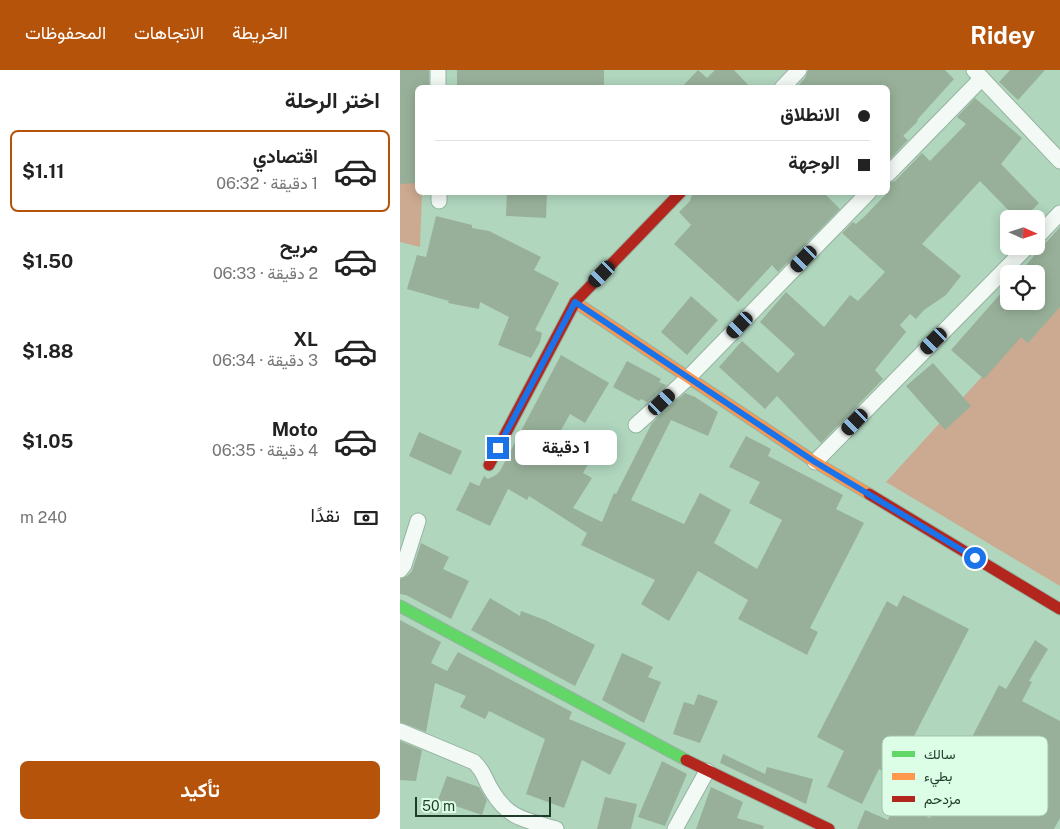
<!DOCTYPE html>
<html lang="ar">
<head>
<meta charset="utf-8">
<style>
  :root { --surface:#fff; --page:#f2f2f2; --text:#222; --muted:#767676; --line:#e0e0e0; --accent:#b45309 }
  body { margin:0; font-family:"Public Sans",Vazirmatn,sans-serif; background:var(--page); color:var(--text); direction:rtl; height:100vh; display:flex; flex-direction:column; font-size:19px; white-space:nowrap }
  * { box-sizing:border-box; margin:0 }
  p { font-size:16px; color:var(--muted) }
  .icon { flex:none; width:28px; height:28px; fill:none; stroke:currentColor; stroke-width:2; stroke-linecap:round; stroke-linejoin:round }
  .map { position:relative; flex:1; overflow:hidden; direction:ltr }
  .details { display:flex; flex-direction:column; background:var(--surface); width:400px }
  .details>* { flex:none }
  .guide { position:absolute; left:15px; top:15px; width:475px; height:110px; border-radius:8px; box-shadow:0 2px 12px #0003; direction:rtl; display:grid; align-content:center; height:110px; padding:0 20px; background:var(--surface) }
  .needle { width:32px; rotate:93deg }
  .controls { position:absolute; left:600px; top:140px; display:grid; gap:10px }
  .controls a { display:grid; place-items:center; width:45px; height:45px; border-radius:8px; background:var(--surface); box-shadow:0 2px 12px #0003; font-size:25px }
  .scale { position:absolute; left:15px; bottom:12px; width:136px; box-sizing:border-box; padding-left:5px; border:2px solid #1f3b29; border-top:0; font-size:14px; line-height:18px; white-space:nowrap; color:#1f3b29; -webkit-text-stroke:4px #dcfde6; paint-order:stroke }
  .end { position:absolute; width:22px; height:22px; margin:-11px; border:6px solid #1a73e8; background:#fff; box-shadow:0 0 0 2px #fff }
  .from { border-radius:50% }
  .bubble { position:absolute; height:35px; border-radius:8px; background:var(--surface); box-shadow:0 2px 12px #0003; font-size:16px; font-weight:700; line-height:35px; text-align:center; direction:rtl }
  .car { position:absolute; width:15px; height:30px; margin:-15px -8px; border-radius:6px; box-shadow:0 0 4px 1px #0007; background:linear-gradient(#222 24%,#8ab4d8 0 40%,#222 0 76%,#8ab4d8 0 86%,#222 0) }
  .guide b { display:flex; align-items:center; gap:18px; height:48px; font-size:19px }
  .guide b+b { border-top:1px solid var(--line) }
  .guide i { width:12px; height:12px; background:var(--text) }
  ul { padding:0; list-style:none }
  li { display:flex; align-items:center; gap:15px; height:82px; margin:0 10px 8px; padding:0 10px; border:2px solid transparent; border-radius:8px }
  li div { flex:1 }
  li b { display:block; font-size:19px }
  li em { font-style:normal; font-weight:700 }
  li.on { border-color:var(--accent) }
  li>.icon { width:45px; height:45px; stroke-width:1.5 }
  h2 { padding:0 20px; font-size:22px; line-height:60px }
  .pay { display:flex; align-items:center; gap:12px; height:55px; padding:0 20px; font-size:19px }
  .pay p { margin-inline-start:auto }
  .button { display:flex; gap:10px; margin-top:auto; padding:10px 20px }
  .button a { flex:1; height:58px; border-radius:8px; background:var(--accent); color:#fff; font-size:20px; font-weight:700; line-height:58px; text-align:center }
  header { display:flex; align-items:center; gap:30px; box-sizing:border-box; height:70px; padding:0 25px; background:var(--accent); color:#fff }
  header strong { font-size:24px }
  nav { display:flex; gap:28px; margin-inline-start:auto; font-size:18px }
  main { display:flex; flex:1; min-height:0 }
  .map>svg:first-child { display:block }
</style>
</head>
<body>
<header>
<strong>Ridey</strong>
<nav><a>الخريطة</a><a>الاتجاهات</a><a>المحفوظات</a></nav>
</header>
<main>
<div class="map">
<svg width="660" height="759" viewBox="0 0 660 759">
  <rect width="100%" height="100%" fill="#b0d6be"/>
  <!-- green -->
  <path fill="#cca991" d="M0,110L17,111L18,122L22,123L20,177L0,172Z
    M660,221V516L486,412Z"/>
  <!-- building -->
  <path fill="#98b09a" d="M0,0H29V16L18,18V113L0,114Z
    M57,0H204V18H57Z
    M298,0L307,8L315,0H334L351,18H281Z
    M408,0H545L554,9L517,50L518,51L503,66L508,70L488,91V18H396L405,8Z
    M610,0H645L618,30L599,12Z
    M575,28L622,68L601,94L639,133L623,149H617L580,111L522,174L561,206L546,225L524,240L516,249L510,244L500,255L506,262L475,300L483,309L421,373L377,326L365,339L319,297L342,271L378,303L395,284L360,252L386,222L424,257L450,225L458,231L485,202L442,163L453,152L456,154L464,147L488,122V113L495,111L522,83L530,91L566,54L557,47Z
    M107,122H147L146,148L106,146Z
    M293,122H423L440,139L378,202L372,195L338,232L274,174L291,155L279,142L290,131Z
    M36,146L72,155V158L89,161L141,187L134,200L159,213L135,260L142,263L140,272L131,288L98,275L109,247L80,232L79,239L48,233L49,231L7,219L17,185L26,187Z
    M660,157V237L628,273L621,267L584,309L551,280L609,214V231H636V204H618Z
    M291,226L318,250L287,285L261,262Z
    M161,285L209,313L185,353L170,344L154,373L188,394L183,403L192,408L173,438L202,452L214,423L216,424L252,353L285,323L295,327L318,342L308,366L271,350L231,430L284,454L300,423L331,440L314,473L357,499L382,450L349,433L360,412L329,397L346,366L371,379L368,386L443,425L436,439L464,453L410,558L418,562L407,585L338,549L348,530L298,501L269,551L241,534L255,510L181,475L187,463L129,426L127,430L108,419L90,456L56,440L70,412L79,416L84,406L88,409L96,405L100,401Z
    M227,291L261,309L259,312L266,315L247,332L241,329L239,331L213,317Z
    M533,293L571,336L545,360L506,316Z
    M19,362L62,381L51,405L9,386Z
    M21,473L49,487L43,499L69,511L51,549L6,525L0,524V509L7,506L12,501Z
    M503,525L569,559L493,707L479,699L462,734L427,717L444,681L417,667L487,531L497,537Z
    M90,528L120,546L121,541L145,550L195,575L175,616L71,560Z
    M0,550L41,572L31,593L47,601L58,582L172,642L169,649L226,673L210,705L182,690L164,738L126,724L145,669L89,641L85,649L60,637L66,626L35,613L26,662L0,652Z
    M635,570L648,579L629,611L632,612L622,631L660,651V748L654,759H457L465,740L488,750L496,732L530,748L599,615L606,619Z
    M222,583L253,597L248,607L261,612L244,653L202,630Z
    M298,624L318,631L300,673L273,664L284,632L294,635Z
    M0,671L22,680L16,711L0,710Z
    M323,684L365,704L367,697L413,709L406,734L320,693Z
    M262,691L287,704L265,756L238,747Z
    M47,706L79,717L87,730L82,745L38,730Z
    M311,717L343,732L337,748L364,756L363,759H296Z
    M205,727L237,734L231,759H197Z"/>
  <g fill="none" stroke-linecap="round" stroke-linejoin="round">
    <defs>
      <path id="street" d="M38,0V18
        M574,0L660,91
        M382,18L399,0
        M488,104L582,8
        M39,122V131
        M636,168L660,143
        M236,355L288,308L469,122
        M415,392L628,176
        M0,500L4,495L18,451
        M0,661L74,692C85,702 84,709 92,721C108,749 127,750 156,759
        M275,759L307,701"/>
      <path id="fast" d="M0,536L286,690"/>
      <path id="slow" d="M175,232L415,392L469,424"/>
      <path id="jam" d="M89,395L175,232L281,122
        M469,424L660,539
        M286,690L429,759"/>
    </defs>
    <!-- street casing -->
    <use href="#street" stroke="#95b3a0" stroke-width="17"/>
    <!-- fast casing -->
    <use href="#fast" stroke="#95b3a0" stroke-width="13"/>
    <!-- slow casing -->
    <use href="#slow" stroke="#95b3a0" stroke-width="13"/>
    <!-- jam casing -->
    <use href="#jam" stroke="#95b3a0" stroke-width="13"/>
    <!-- street -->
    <use href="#street" stroke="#f3f9f5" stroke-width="15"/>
    <!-- fast -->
    <use href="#fast" stroke="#63d668" stroke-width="11"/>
    <!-- slow -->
    <use href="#slow" stroke="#ff974d" stroke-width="11"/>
    <!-- jam -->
    <use href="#jam" stroke="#b3261e" stroke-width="11"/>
  </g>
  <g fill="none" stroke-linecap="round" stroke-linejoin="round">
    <!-- route -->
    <path stroke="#1a73e8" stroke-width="6" d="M98,378L175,232L415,392L575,488"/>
  </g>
  <!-- legend -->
  <rect x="482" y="666" width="166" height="80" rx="8" fill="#dcfde6" stroke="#a3c3ad" stroke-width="1"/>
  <rect x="492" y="681" width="23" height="6" fill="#63d668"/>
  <rect x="492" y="703" width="23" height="7" fill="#ff974d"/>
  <rect x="492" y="726" width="23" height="6" fill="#b3261e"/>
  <g font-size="14" fill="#1f3b29">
    <text x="524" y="689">سالك</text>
    <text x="524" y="711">بطيء</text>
    <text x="524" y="734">مزدحم</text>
  </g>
</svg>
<div class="controls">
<a><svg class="needle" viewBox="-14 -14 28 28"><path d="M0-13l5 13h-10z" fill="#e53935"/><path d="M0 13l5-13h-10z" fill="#767676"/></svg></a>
<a><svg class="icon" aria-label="locate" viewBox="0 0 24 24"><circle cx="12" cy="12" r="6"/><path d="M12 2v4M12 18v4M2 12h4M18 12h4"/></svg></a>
</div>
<div class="scale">50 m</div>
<i class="end from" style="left:575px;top:488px"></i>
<i class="end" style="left:98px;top:378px"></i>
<div class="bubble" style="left:115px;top:360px;width:102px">1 دقيقة</div>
<i class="car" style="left:404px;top:189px;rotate:224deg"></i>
<i class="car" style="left:202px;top:204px;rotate:224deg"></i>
<i class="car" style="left:340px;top:255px;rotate:224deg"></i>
<i class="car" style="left:534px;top:271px;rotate:225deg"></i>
<i class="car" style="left:262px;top:332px;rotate:47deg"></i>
<i class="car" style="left:455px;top:352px;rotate:224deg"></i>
<div class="guide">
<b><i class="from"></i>الانطلاق</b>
<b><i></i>الوجهة</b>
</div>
</div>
<section class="details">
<h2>اختر الرحلة</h2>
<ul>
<li class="on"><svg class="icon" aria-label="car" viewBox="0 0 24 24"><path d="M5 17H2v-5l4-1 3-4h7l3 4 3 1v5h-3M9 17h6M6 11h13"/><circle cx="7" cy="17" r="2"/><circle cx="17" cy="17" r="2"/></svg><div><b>اقتصادي</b><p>1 دقيقة · 06:32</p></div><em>$1.11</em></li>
<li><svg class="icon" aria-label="car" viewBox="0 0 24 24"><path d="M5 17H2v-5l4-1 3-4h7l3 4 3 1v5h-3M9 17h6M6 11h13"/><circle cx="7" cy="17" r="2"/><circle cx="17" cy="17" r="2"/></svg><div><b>مريح</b><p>2 دقيقة · 06:33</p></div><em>$1.50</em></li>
<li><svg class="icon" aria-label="car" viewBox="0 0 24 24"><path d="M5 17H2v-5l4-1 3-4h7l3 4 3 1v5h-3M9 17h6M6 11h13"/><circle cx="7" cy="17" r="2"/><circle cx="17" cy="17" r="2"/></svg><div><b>XL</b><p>3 دقيقة · 06:34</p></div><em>$1.88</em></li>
<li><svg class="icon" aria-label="car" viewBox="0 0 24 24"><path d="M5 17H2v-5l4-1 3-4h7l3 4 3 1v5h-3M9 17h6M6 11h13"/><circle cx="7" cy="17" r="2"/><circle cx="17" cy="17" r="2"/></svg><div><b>Moto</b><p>4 دقيقة · 06:35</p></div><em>$1.05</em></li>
</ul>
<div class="pay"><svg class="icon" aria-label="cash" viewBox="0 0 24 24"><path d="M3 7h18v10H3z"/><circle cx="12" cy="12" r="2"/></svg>نقدًا<p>240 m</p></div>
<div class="button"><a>تأكيد</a></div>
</section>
</main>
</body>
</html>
